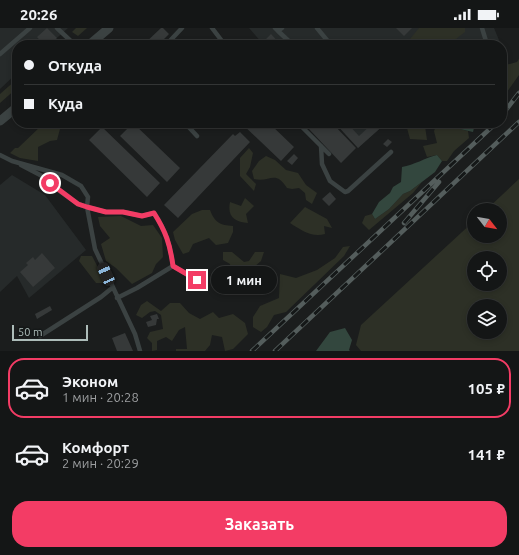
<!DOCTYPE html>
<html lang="ru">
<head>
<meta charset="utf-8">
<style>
  :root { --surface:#141616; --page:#212323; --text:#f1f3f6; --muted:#9d9fa1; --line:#333535; --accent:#f33c65 }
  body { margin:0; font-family:Ubuntu,sans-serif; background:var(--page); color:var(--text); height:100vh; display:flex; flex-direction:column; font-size:15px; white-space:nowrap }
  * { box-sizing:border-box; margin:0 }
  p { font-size:13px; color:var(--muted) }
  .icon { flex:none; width:22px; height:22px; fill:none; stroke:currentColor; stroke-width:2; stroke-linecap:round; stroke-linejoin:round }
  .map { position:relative; height:323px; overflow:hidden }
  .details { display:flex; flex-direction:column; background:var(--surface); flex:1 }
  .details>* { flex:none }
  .guide { position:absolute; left:12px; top:12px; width:495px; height:88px; border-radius:16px; box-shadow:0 2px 6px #0003,0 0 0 1px var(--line); display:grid; align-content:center; height:88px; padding:0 12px; background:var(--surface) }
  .needle { width:26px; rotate:121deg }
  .buttons { position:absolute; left:467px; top:175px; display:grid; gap:8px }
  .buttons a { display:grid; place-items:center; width:40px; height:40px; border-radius:50%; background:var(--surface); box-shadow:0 2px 6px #0003,0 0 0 1px var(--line); font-size:20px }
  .scale { position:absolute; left:12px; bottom:10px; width:76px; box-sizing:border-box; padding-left:4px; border:2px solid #adbcb9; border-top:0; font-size:11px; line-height:14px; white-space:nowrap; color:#adbcb9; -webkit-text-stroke:3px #151818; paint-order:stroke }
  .end { position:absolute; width:18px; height:18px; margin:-9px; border:5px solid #f33c65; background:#fff; box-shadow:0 0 0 2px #fff }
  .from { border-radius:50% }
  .bubble { position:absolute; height:28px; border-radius:14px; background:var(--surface); box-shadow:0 2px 6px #0003,0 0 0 1px var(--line); font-size:13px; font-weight:700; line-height:28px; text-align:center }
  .car { position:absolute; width:12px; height:24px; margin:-12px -6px; border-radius:5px; box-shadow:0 0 3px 1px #0007; background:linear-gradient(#222 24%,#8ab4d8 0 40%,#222 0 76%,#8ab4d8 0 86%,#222 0) }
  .guide b { display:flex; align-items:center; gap:14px; height:38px; font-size:15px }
  .guide b+b { border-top:1px solid var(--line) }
  .guide i { width:10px; height:10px; background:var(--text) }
  ul { padding:7px 0 0; list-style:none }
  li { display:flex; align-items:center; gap:12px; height:60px; margin:0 8px 6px; padding:0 4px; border:2px solid transparent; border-radius:16px }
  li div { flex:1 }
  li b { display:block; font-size:15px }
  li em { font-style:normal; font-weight:700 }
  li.active { border-color:var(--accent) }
  li>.icon { width:36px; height:36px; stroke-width:1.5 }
  .button { display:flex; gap:8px; margin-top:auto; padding:8px 12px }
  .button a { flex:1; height:46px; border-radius:16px; background:var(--accent); color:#fff; font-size:16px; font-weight:700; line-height:46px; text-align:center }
  .status { display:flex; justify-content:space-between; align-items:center; height:28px; padding:0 20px; background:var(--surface); direction:ltr }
  .status svg { height:11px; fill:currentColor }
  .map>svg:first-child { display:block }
</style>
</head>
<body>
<div class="status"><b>20:26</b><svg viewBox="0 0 49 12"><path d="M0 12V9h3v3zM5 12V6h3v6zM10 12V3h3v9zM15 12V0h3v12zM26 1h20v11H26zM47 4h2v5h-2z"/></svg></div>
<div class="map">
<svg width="519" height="323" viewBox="0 0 519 323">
  <rect width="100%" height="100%" fill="#1b1d1d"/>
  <!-- built -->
  <path fill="#262a2a" d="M0,0H68L49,17H17V45L0,61Z
    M249,0H494L501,17H264Z
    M335,95H386L358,120Z
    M12,147L45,167L86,222L29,270L17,248L0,264V157Z"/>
  <!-- green -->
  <path fill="#2d3026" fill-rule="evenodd" d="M76,0H87L78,8L72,4Z
    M419,0H465V4L448,17L406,16Z
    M519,31V47L502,71L503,49L502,38L517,34Z
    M17,51V60L0,75V66Z
    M46,95H53L60,101L57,112L50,113L38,119V133L20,130L10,125L15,120H18L41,98Z
    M397,95H422L425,98L427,112L410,111L407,100Z
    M444,95H455L460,101L468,103L469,110L454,123L447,133H442L437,127L427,129L423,118L437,115L434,103L437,96Z
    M249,120L253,125L250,139L246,146L256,156L254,163L240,148V130Z
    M266,128L275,132L286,142L298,145L306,157L317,165L312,176L306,172L305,165L299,160L292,161L287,160C275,141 270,155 254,151L252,143L259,133Z
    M519,151V323H361L356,317L361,297L474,193V208H500V182H486ZM474,230H500V256H474ZM474,278H500V304H474Z
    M422,154L413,165L369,202L362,195L365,188L372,186L375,191L389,181L403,166L410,163Z
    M245,170L254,178L246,186L248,195C235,194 227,189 230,174L241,178Z
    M305,179L327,191L332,200L324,198L325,206C312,210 301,202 290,195Z
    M202,182H210C215,195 220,197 233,198V204L228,215L216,217L209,210L193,216L189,224L183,226L175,212L173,204L192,186Z
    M121,188L141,198L153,197L162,210L163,229L156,236L152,245L132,256L116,240L106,233L101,216L110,210L100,198L98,189Z
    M350,218L344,228L286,284L274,287L267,299L261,304L253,299V289L260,278L279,270L280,246L296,250L317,242L335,230L343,219Z
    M223,224H232L244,234L249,233L255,224H264L261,233L254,239L255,247L232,253L230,236L223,232Z
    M81,228H92L103,249V255H96L79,233Z
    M147,273L161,283L170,275H180L189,285L200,291L213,284L219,290L233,286L245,295L248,306L233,321L225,323L222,309L212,307L210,317L205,323H176V321H187L185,299L179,302L172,313L166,309L157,313V322L152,323V315L147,310L150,304L163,301L161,287L155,283L150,284L142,290L136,287L141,277Z"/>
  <!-- water -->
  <path fill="#33473e" d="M455,95H474L475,96L473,104L460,101Z
    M437,127L442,133L435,144L410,163L403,166L389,181L375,191L372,186L379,174L390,165L393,159L401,154L402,139C414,137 425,130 437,127Z
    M345,300L352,312L349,322L350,323H316L330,304Z"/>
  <!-- building -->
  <path fill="#363939" d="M47,0L57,10L49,17H44L37,9Z
    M161,0H163L169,6L158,17H143Z
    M396,0H412L404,8Z
    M271,6L281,17H264L262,15Z
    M133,95L180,140L167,154L120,108Z
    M241,95H269L294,119L281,133Z
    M315,95H332L356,120L341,135L309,101Z
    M335,95H347L359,108L373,95H386L358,120Z
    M102,99L160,155L147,169L89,112Z
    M240,104L250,114L178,190L164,177L233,106L235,108Z
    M388,111L392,114L387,119L383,116Z
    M294,126L298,130L292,137L287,133Z
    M330,164L336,171L329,178L322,171Z
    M42,225L55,240L33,259L20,244L28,237L26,235L33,229L35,232Z
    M50,278L52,282L37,291L35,286Z
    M157,286L159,291H157L156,297L148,299L146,294L152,292L150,288Z
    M125,305L133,323H117L112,310Z"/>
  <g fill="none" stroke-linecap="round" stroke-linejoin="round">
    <!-- lane -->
    <path stroke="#3b4242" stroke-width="4.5" d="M57,0L75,17
      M212,0L225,17
      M275,0L278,3L282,0
      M317,0L331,17
      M482,0L486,13
      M278,3L293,17
      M166,17L182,0
      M0,26L30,0
      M185,95L197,108
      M298,95L329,126
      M321,118L322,136L330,153L345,164L348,163L391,124
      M0,127L12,133L62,147L81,158L88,169L87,179L95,221L135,306L140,323
      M21,137L42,148L58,162L78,176L87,179L106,184H123L142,188L154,185C166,203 170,216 173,238
      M173,238L197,252
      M117,270L137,260L173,238
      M40,308L101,269L112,260"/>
    <!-- street -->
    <path stroke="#3b4242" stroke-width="9" d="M89,17L109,0
      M0,93L17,79"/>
    <defs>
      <path id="rail" d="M502,87L519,65
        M404,195L439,154
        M252,323L496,95
        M275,323L519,94"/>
    </defs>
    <!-- rail casing -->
    <use href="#rail" stroke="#545d5c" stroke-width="4.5"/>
    <!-- rail -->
    <use href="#rail" stroke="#151818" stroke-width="3" stroke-dasharray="9" stroke-linecap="butt"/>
  </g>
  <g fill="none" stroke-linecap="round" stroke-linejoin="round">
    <!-- route -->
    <path stroke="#f33c65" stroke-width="5" d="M50,155L78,176L87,179L106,184H123L142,188L154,185C166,204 170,216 173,238L197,252"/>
  </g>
</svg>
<div class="buttons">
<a><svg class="needle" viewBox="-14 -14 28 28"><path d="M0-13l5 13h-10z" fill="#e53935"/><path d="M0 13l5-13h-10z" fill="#9d9fa1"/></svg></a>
<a><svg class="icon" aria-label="locate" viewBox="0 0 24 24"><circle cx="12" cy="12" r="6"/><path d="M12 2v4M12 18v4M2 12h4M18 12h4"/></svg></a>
<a><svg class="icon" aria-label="layers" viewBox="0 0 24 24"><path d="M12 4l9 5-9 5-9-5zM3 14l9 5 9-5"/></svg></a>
</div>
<div class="scale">50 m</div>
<i class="end from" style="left:50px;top:155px"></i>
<i class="end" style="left:197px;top:252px"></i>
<div class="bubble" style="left:211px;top:238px;width:66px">1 мин</div>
<i class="car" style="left:106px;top:246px;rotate:336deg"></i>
<div class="guide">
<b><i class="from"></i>Откуда</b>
<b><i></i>Куда</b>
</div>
</div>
<section class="details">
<ul>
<li class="active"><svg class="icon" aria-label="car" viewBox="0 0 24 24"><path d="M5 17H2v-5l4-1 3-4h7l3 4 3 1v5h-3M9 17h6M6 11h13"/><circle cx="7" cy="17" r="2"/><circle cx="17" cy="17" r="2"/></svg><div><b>Эконом</b><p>1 мин · 20:28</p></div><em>105 ₽</em></li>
<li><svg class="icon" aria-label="car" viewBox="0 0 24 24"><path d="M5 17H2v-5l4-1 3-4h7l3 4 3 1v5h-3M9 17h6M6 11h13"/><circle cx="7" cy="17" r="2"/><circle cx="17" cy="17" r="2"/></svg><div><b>Комфорт</b><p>2 мин · 20:29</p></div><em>141 ₽</em></li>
</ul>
<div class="button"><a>Заказать</a></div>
</section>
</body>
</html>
